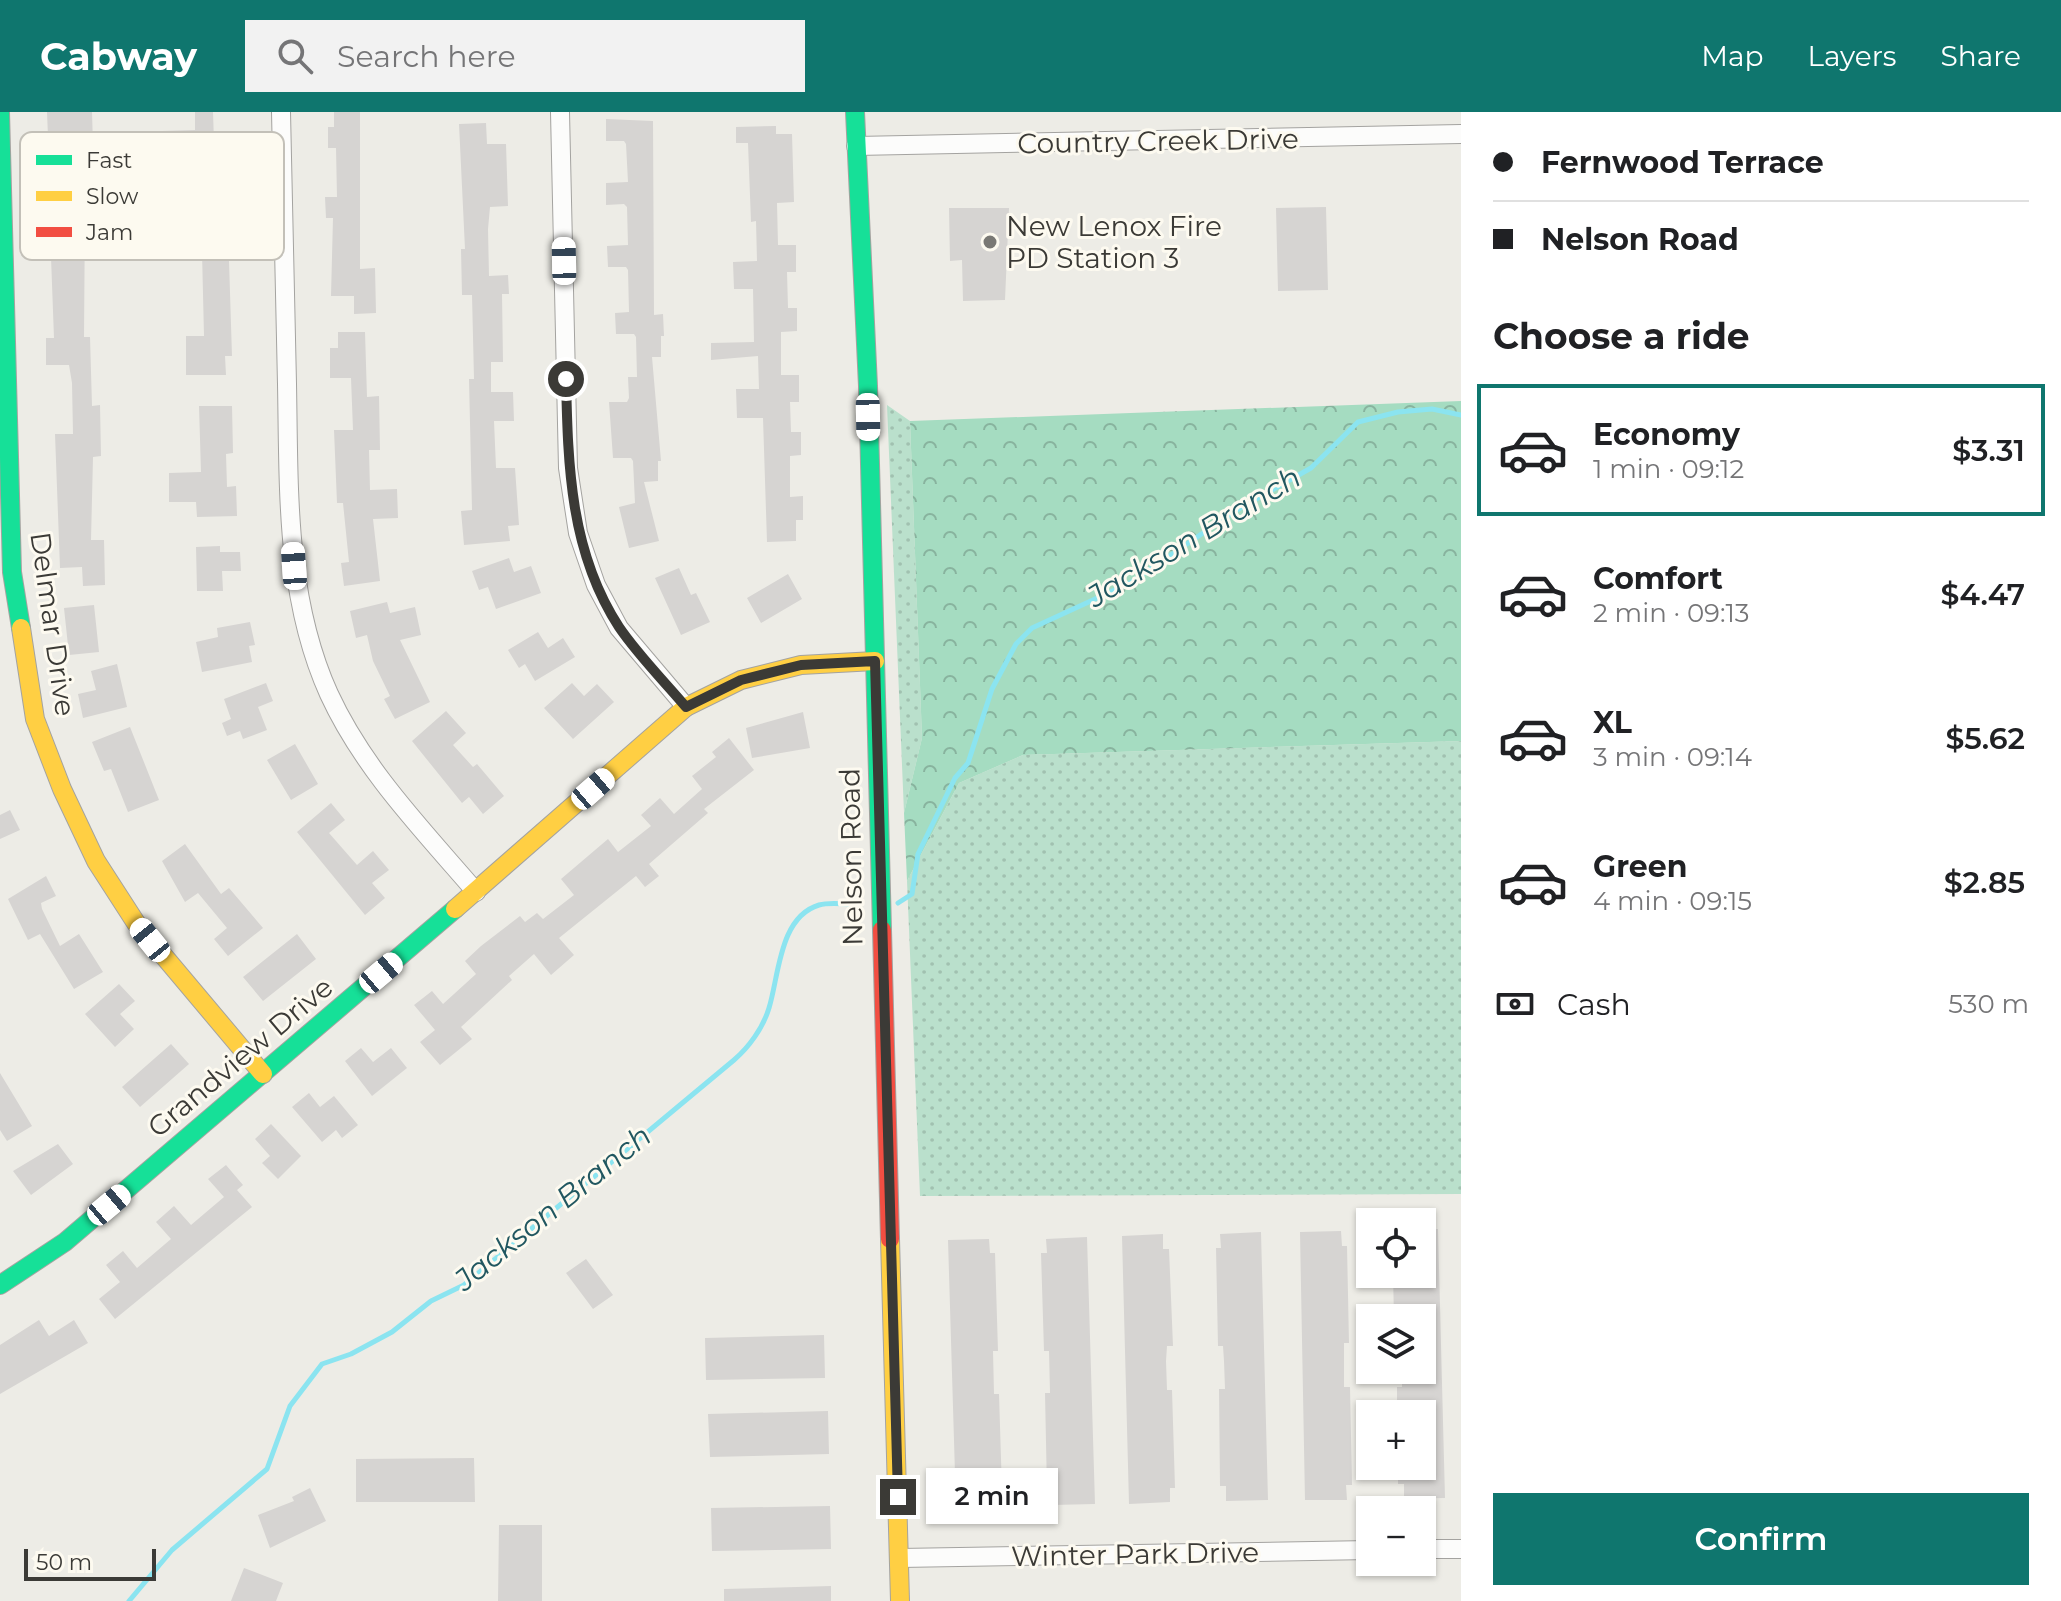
<!DOCTYPE html>
<html lang="en">
<head>
<meta charset="utf-8">
<style>
  :root { --surface:#fff; --page:#f2f2f2; --text:#202124; --muted:#757577; --line:#e0e0e0; --accent:#0f766e }
  body { margin:0; font-family:Montserrat,sans-serif; background:var(--page); color:var(--text); height:100vh; display:flex; flex-direction:column; font-size:30px; white-space:nowrap }
  * { box-sizing:border-box; margin:0 }
  p { font-size:26px; color:var(--muted) }
  .icon { flex:none; width:44px; height:44px; fill:none; stroke:currentColor; stroke-width:2; stroke-linecap:round; stroke-linejoin:round }
  .map { position:relative; flex:1; overflow:hidden }
  .side { display:flex; flex-direction:column; background:var(--surface); width:600px }
  .side>* { flex:none }
  .banner { display:grid; align-content:center; height:176px; padding:0 32px; background:var(--surface) }
  .controls { position:absolute; left:1356px; top:1096px; display:grid; gap:16px }
  .controls a { display:grid; place-items:center; width:80px; height:80px; border-radius:0px; background:var(--surface); box-shadow:0 2px 6px #0004; font-size:40px }
  .scale { position:absolute; left:24px; bottom:20px; width:132px; box-sizing:border-box; padding-left:8px; border:4px solid #3b3a36; border-top:0; font-size:22px; line-height:28px; white-space:nowrap; color:#3b3a36; -webkit-text-stroke:6px #fdfaf0; paint-order:stroke }
  .end { position:absolute; width:36px; height:36px; margin:-18px; border:10px solid #3b3a36; background:#fff; box-shadow:0 0 0 4px #fff }
  .from { border-radius:50% }
  .bubble { position:absolute; height:56px; border-radius:0px; background:var(--surface); box-shadow:0 2px 6px #0004; font-size:26px; font-weight:600; line-height:56px; text-align:center }
  .car { position:absolute; width:24px; height:48px; margin:-24px -12px; border-radius:10px; box-shadow:0 0 6px 2px #0007; background:linear-gradient(#fff 24%,#345 0 40%,#fff 0 76%,#345 0 86%,#fff 0) }
  .banner b { display:flex; align-items:center; gap:28px; height:76px; font-size:30px }
  .banner b+b { border-top:2px solid var(--line) }
  .banner i { width:20px; height:20px; background:var(--text) }
  ul { padding:0; list-style:none }
  li { display:flex; align-items:center; gap:24px; height:132px; margin:0 16px 12px; padding:0 16px; border:4px solid transparent; border-radius:0px }
  li div { flex:1 }
  li b { display:block; font-size:30px }
  li em { font-style:normal; font-weight:600 }
  li.current { border-color:var(--accent) }
  li>.icon { width:72px; height:72px; stroke-width:1.5 }
  h2 { padding:0 32px; font-size:36px; line-height:96px }
  .pay { display:flex; align-items:center; gap:20px; height:88px; padding:0 32px; font-size:30px }
  .pay p { margin-inline-start:auto }
  .primary-button { display:flex; gap:16px; margin-top:auto; padding:16px 32px }
  .primary-button a { flex:1; height:92px; border-radius:0px; background:var(--accent); color:#fff; font-size:32px; font-weight:600; line-height:92px; text-align:center }
  header { display:flex; align-items:center; gap:48px; box-sizing:border-box; height:112px; padding:0 40px; background:var(--accent); color:#fff }
  header strong { font-size:38px }
  nav { display:flex; gap:44px; margin-inline-start:auto; font-size:28px }
  .search { width:560px; height:72px; background:var(--page); display:flex; align-items:center; gap:20px; box-sizing:border-box; padding:0 28px; border-radius:0px; color:var(--muted); font-size:30px }
  main { display:flex; flex:1; min-height:0 }
  .map>svg:first-child { display:block }
</style>
</head>
<body>
<header>
<strong>Cabway</strong>
<div class="search"><svg class="icon" aria-label="search" viewBox="0 0 24 24"><circle cx="10" cy="10" r="6"/><path d="M15 15l6 6"/></svg>Search here</div>
<nav><a>Map</a><a>Layers</a><a>Share</a></nav>
</header>
<main>
<div class="map">
<svg width="1461" height="1489" viewBox="0 0 1461 1489">
  <defs>
    <pattern id="grass-dots" width="8" height="8" patternUnits="userSpaceOnUse" patternTransform="scale(2)"><rect width="8" height="8" fill="#bae0cc"/><path d="M2 2h.1M6 6h.1" fill="none" stroke="#a1c1b0" stroke-width="1.8" stroke-linecap="round"/></pattern>
    <pattern id="forest-crowns" width="20" height="18" patternUnits="userSpaceOnUse" patternTransform="scale(2)"><rect width="20" height="18" fill="#a5dcc1"/><path d="M2 6a3 3 0 1 1 6 0M12 15a3 3 0 1 1 6 0" fill="none" stroke="#88b39e"/></pattern>
  </defs>
  <rect width="100%" height="100%" fill="#edece6"/>
  <!-- grass -->
  <path fill="url(#grass-dots)" d="M887,293L910,309L922,626L904,701Z
    M1461,629V1082L920,1084L907,769L959,671L1023,643Z"/>
  <!-- forest -->
  <path fill="url(#forest-crowns)" d="M1461,289V629L1023,643L959,671L907,769L904,701L922,626L910,309Z"/>
  <g fill="none" stroke-linecap="round" stroke-linejoin="round">
    <!-- stream -->
    <path stroke="#8be4f0" stroke-width="5" d="M898,791L912,782L918,742L955,666L968,651L992,577L1016,532L1032,516L1130,471L1235,399L1311,356L1358,310L1398,300L1432,297L1461,303
      M129,1489L172,1438L267,1357L290,1294L322,1252L351,1242L392,1220L431,1189L464,1173L734,948C749,935 763,916 769,896C779,864 779,805 819,793C829,790 841,792 851,792"/>
  </g>
  <!-- building -->
  <path fill="#d6d4d2" d="M47,0H92L94,66L72,67L71,49H49Z
    M195,0H213L214,30H227L228,62L192,63L191,49L163,50L162,19L195,18Z
    M334,0H360V157L375,156L376,201L354,202V184H331L333,106H326L325,85H337L336,36H328V15H334Z
    M606,7L653,9L654,203L663,202L664,224H661V245H652L661,349H658V369L644,370L659,429L629,436L619,395L635,391L633,349L631,346H613L609,290H627L629,286L628,265H637L636,225L634,222H616L615,201L629,200L628,158L626,155H608L607,134L628,133L627,95L624,92L606,93V71L628,70L626,32L624,29H606Z
    M486,11L487,32H506L508,94L490,95L488,117L489,164L508,163L509,182H502L503,250H491V280H513L514,309H494L496,356H515L519,413L508,414L510,429L464,433L461,399L472,398L469,267H474L472,183H462L461,137H465L459,12Z
    M776,14V22H792L794,90L777,91L778,133H796V160H787L788,196H797V219L781,220V263H799V290H790L791,320H801V343L790,344V385L803,384V408H796V429L767,430L763,306H737L736,277H759L758,244L711,248V231L754,230L753,177H734L733,150L757,149L756,109L751,110L748,31H736V15Z
    M211,90L212,118L228,117L232,244H225L226,263H186V224H204L202,140L185,141L183,91Z
    M59,94L85,95L84,225H90L92,294L100,293L101,344L93,345L91,428H104L105,473L83,474L82,455L60,456L55,322H73L72,271L69,253H46V226H54L50,118H59Z
    M1326,95L1328,178L1278,179L1276,96Z
    M949,96H1009L1005,188L963,189L962,148L950,149Z
    M338,220H365L367,285L379,284L380,338H369L370,378L397,377L398,406L373,407L380,469L344,474L341,451L349,450L343,391H337L334,318H353L351,266H330V236H338Z
    M199,294H232L233,341L226,342L227,375L236,374L237,404L197,405L196,390H169V361L201,360Z
    M220,434V440H240L241,459H222L223,479H197L196,435Z
    M509,446L514,460L531,454L541,481L496,497L488,475L479,478L472,459Z
    M679,456L691,483L696,481L710,510L681,523L655,466Z
    M788,462L802,487L761,511L747,486Z
    M387,490L390,501L415,495L421,523L400,528L430,590L395,607L384,587L390,584L373,549L367,523L356,526L350,499Z
    M94,493L99,540L69,543L64,496Z
    M250,510L255,533L249,534L252,550L202,560L196,530L218,525L217,516Z
    M538,520L548,536L563,526L575,545L535,569L525,552L519,556L508,538Z
    M117,552L127,595L83,606L78,582L96,578L91,559Z
    M266,571L273,589L258,595L267,618L243,627L240,619L227,624L222,611L231,607L224,587Z
    M572,571L584,584L597,572L614,590L573,627L544,596Z
    M446,599L466,621L453,633L473,655L477,652L504,684L483,702L469,685L462,691L412,629Z
    M803,600L810,636L752,646L746,616Z
    M130,615L159,688L128,700L111,657L104,659L92,630Z
    M729,626L754,658L704,697L708,701L649,752L659,764L645,775L636,764L559,826L574,843L551,863L534,842L509,864L512,868L461,915L472,927L440,953L420,930L435,918L414,893L432,879L443,892L476,862L465,849L481,834L520,804L525,810L537,801L543,807L574,783L561,767L608,727L618,740L651,714L641,703L660,686L674,702L702,677L692,664L716,645L712,640Z
    M295,632L318,672L291,688L267,648Z
    M331,691L345,708L329,721L357,753L373,739L389,758L372,771L385,786L365,803L297,720Z
    M10,698L20,718L0,727V703Z
    M185,732L221,782L229,776L263,816L228,844L214,827L227,816L198,781L185,790L162,749Z
    M46,764L56,784L41,791L42,797L60,834L79,822L103,860L74,877L40,822L28,828L8,787Z
    M297,822L316,847L263,889L243,865Z
    M119,872L135,889L120,902L134,917L115,935L85,902Z
    M171,932L189,952L140,995L122,975Z
    M361,936L373,950L391,936L407,956L372,984L345,949Z
    M0,961L32,1014L7,1029L0,1018Z
    M309,981L320,995L334,984L358,1013L342,1026L336,1018L322,1030L292,995Z
    M271,1012L301,1044L278,1067L262,1051L270,1044L255,1027Z
    M58,1032L73,1052L31,1083L13,1059Z
    M226,1053L243,1073L237,1078L252,1095L115,1207L99,1187L120,1170L106,1153L123,1139L137,1156L171,1127L156,1110L174,1094L191,1113L224,1085L208,1067Z
    M1438,1117L1445,1386L1404,1387V1372H1398V1354H1422V1302H1397V1275H1402V1260L1422,1259V1206H1394L1393,1162H1422V1118Z
    M1341,1119L1342,1134H1347L1349,1231H1344V1275H1350L1352,1373H1346L1347,1388H1305L1300,1120Z
    M1261,1120L1268,1388L1226,1389V1374H1220L1219,1277H1225L1224,1249L1223,1234H1218L1216,1136H1221L1220,1122Z
    M1163,1122V1137H1169L1173,1234H1167L1166,1249L1167,1278H1172L1175,1376H1170V1390L1129,1392L1122,1124Z
    M1087,1125L1095,1392L1053,1393V1378L1047,1379L1045,1281H1050L1049,1239H1044L1041,1141H1047L1046,1127Z
    M989,1127L990,1141H995L998,1239H993L994,1282H999L1002,1379H997V1394L956,1395L948,1128Z
    M586,1147L613,1183L593,1197L566,1161Z
    M39,1208L49,1224L74,1208L88,1231L0,1282V1233Z
    M824,1223L825,1266L706,1268L705,1226Z
    M828,1299L829,1342L710,1345L708,1302Z
    M474,1346L475,1390H356V1347Z
    M310,1376L326,1409L270,1436L258,1403L294,1389L292,1385Z
    M830,1394L831,1437L712,1439L711,1396Z
    M499,1413H542V1489H498Z
    M244,1456L283,1471L276,1489H231Z
    M831,1474V1489H724V1477Z"/>
  <g fill="none" stroke-linecap="round" stroke-linejoin="round">
    <defs>
      <path id="street" d="M281,0C283,91 285,182 287,272C289,376 285,485 329,582C364,658 422,717 476,780
        M560,0L568,356L578,421L596,473L619,516L686,595
        M856,34L1461,22
        M1422,1437H1461
        M900,1446L1370,1438"/>
      <path id="fast" d="M0,0L12,460L21,516
        M855,0L868,274L882,818
        M0,1173L65,1130L455,797"/>
      <path id="slow" d="M21,516L35,607L62,677L96,749L136,811L263,962
        M455,797L686,595L741,568L801,553L875,549
        M890,1127L900,1489"/>
      <path id="jam" d="M882,818L890,1127"/>
    </defs>
    <!-- street casing -->
    <use href="#street" stroke="#a4a3a0" stroke-width="20"/>
    <!-- fast casing -->
    <use href="#fast" stroke="#a4a3a0" stroke-width="20"/>
    <!-- slow casing -->
    <use href="#slow" stroke="#a4a3a0" stroke-width="20"/>
    <!-- jam casing -->
    <use href="#jam" stroke="#a4a3a0" stroke-width="20"/>
    <!-- street -->
    <use href="#street" stroke="#fcfcfb" stroke-width="18"/>
    <!-- fast -->
    <use href="#fast" stroke="#16e098" stroke-width="18"/>
    <!-- slow -->
    <use href="#slow" stroke="#ffcf43" stroke-width="18"/>
    <!-- jam -->
    <use href="#jam" stroke="#f24e42" stroke-width="18"/>
  </g>
  <g fill="none" stroke-linecap="round" stroke-linejoin="round">
    <!-- route -->
    <path stroke="#3b3a36" stroke-width="10" d="M566,267C568,354 570,440 619,515C638,543 664,569 686,595L741,568L801,553L875,549L898,1385"/>
  </g>
  <!-- markers -->
  <circle fill="#797874" stroke="#fdfaf0" stroke-width="3" cx="990" cy="130" r="8"/>
  <g text-anchor="middle" stroke-width="6" stroke-linejoin="round" paint-order="stroke">
    <!-- street labels -->
    <g font-size="28" fill="#3b3a36" stroke="#fdfaf0">
      <text transform="translate(1158 29) rotate(-1)" y="10">Country Creek Drive</text>
      <text transform="translate(53 512) rotate(82)" y="10">Delmar Drive</text>
      <text transform="translate(851 745) rotate(-91)" y="10">Nelson Road</text>
      <text transform="translate(240 945) rotate(-40)" y="10">Grandview Drive</text>
      <text transform="translate(1135 1442) rotate(-1)" y="10">Winter Park Drive</text>
    </g>
    <!-- poi labels -->
    <g font-size="28" fill="#3b3a36" stroke="#fdfaf0" text-anchor="start">
      <text x="1006" y="124">New Lenox Fire<tspan x="1006" dy="32">PD Station 3</tspan></text>
    </g>
    <!-- water labels -->
    <g font-size="30" font-style="italic" fill="#215760" stroke="#fdfaf0">
      <text transform="translate(1194 425) rotate(-31)" y="10">Jackson Branch</text>
      <text transform="translate(553 1096) rotate(-39)" y="10">Jackson Branch</text>
    </g>
  </g>
  <!-- legend -->
  <rect x="20" y="20" width="264" height="128" rx="12" fill="#fdfaf0" stroke="#c3c0b8" stroke-width="2"/>
  <rect x="36" y="43" width="36" height="10" fill="#16e098"/>
  <rect x="36" y="79" width="36" height="10" fill="#ffcf43"/>
  <rect x="36" y="115" width="36" height="10" fill="#f24e42"/>
  <g font-size="22" fill="#3b3a36">
    <text x="86" y="56">Fast</text>
    <text x="86" y="92">Slow</text>
    <text x="86" y="128">Jam</text>
  </g>
</svg>
<div class="controls">
<a><svg class="icon" aria-label="locate" viewBox="0 0 24 24"><circle cx="12" cy="12" r="6"/><path d="M12 2v4M12 18v4M2 12h4M18 12h4"/></svg></a>
<a><svg class="icon" aria-label="layers" viewBox="0 0 24 24"><path d="M12 4l9 5-9 5-9-5zM3 14l9 5 9-5"/></svg></a>
<a>+</a>
<a>−</a>
</div>
<div class="scale">50 m</div>
<i class="end from" style="left:566px;top:267px"></i>
<i class="end" style="left:898px;top:1385px"></i>
<div class="bubble" style="left:926px;top:1356px;width:132px">2 min</div>
<i class="car" style="left:564px;top:149px;rotate:359deg"></i>
<i class="car" style="left:868px;top:305px;rotate:179deg"></i>
<i class="car" style="left:294px;top:454px;rotate:356deg"></i>
<i class="car" style="left:593px;top:677px;rotate:49deg"></i>
<i class="car" style="left:150px;top:828px;rotate:321deg"></i>
<i class="car" style="left:381px;top:861px;rotate:50deg"></i>
<i class="car" style="left:109px;top:1093px;rotate:50deg"></i>
</div>
<section class="side">
<div class="banner">
<b><i class="from"></i>Fernwood Terrace</b>
<b><i></i>Nelson Road</b>
</div>
<h2>Choose a ride</h2>
<ul>
<li class="current"><svg class="icon" aria-label="car" viewBox="0 0 24 24"><path d="M5 17H2v-5l4-1 3-4h7l3 4 3 1v5h-3M9 17h6M6 11h13"/><circle cx="7" cy="17" r="2"/><circle cx="17" cy="17" r="2"/></svg><div><b>Economy</b><p>1 min · 09:12</p></div><em>$3.31</em></li>
<li><svg class="icon" aria-label="car" viewBox="0 0 24 24"><path d="M5 17H2v-5l4-1 3-4h7l3 4 3 1v5h-3M9 17h6M6 11h13"/><circle cx="7" cy="17" r="2"/><circle cx="17" cy="17" r="2"/></svg><div><b>Comfort</b><p>2 min · 09:13</p></div><em>$4.47</em></li>
<li><svg class="icon" aria-label="car" viewBox="0 0 24 24"><path d="M5 17H2v-5l4-1 3-4h7l3 4 3 1v5h-3M9 17h6M6 11h13"/><circle cx="7" cy="17" r="2"/><circle cx="17" cy="17" r="2"/></svg><div><b>XL</b><p>3 min · 09:14</p></div><em>$5.62</em></li>
<li><svg class="icon" aria-label="car" viewBox="0 0 24 24"><path d="M5 17H2v-5l4-1 3-4h7l3 4 3 1v5h-3M9 17h6M6 11h13"/><circle cx="7" cy="17" r="2"/><circle cx="17" cy="17" r="2"/></svg><div><b>Green</b><p>4 min · 09:15</p></div><em>$2.85</em></li>
</ul>
<div class="pay"><svg class="icon" aria-label="cash" viewBox="0 0 24 24"><path d="M3 7h18v10H3z"/><circle cx="12" cy="12" r="2"/></svg>Cash<p>530 m</p></div>
<div class="primary-button"><a>Confirm</a></div>
</section>
</main>
</body>
</html>
